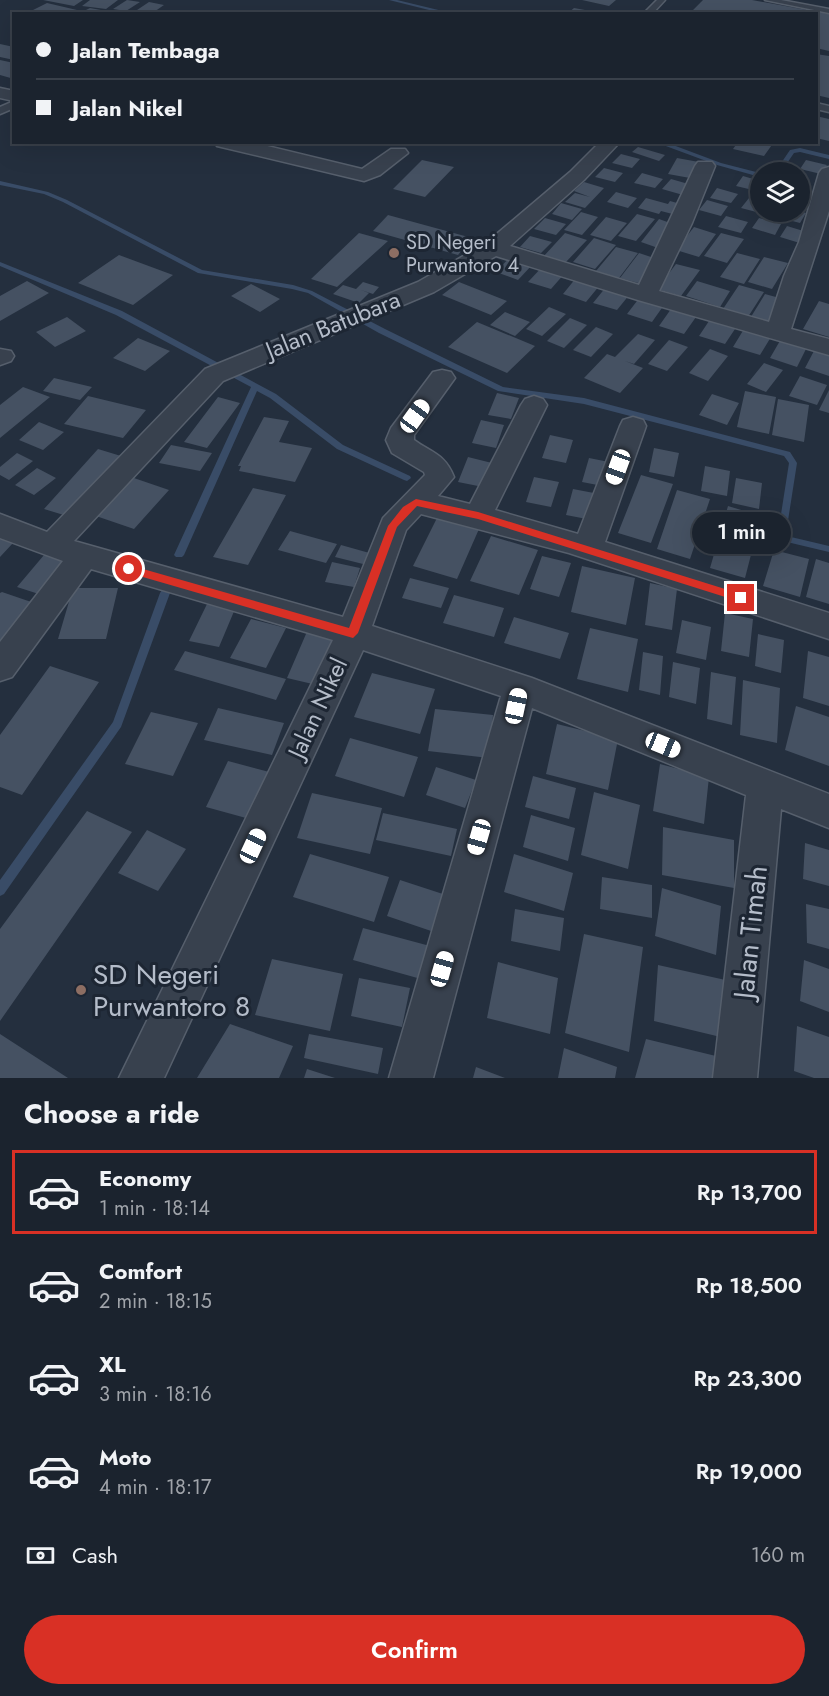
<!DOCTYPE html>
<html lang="en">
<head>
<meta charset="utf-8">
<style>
  :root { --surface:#1b232e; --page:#282f3a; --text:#f1f3f6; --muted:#a0a4aa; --line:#39404a; --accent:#d93025 }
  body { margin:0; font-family:Jost,sans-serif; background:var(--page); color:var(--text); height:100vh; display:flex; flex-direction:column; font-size:22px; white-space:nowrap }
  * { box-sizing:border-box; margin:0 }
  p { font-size:20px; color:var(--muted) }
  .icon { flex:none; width:33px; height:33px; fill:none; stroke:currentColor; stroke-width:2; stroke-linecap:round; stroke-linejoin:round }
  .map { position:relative; height:1078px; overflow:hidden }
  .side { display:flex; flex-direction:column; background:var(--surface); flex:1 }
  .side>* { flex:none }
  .guide { position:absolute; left:12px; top:12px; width:806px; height:132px; border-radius:0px; box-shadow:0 6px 24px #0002,0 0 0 2px var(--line); display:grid; align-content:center; height:132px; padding:0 24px; background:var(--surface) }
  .tools { position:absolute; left:750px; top:162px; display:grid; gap:12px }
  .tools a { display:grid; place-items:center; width:60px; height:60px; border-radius:50%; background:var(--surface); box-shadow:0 6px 24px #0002,0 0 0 2px var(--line); font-size:30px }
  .end { position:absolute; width:27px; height:27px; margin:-14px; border:8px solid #d93025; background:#fff; box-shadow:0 0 0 3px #fff }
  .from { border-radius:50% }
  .bubble { position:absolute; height:42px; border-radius:21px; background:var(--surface); box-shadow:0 6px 24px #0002,0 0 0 2px var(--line); font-size:20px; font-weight:600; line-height:42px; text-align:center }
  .car { position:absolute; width:18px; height:36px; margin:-18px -9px; border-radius:8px; box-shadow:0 0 4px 2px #0007; background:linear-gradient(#fff 24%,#345 0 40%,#fff 0 76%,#345 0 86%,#fff 0) }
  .guide b { display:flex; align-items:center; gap:21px; height:57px; font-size:22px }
  .guide b+b { border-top:2px solid var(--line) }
  .guide i { width:15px; height:15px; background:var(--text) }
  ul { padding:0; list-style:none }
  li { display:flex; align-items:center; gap:18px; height:84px; margin:0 12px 9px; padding:0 12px; border:3px solid transparent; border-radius:0px }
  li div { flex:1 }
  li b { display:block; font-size:22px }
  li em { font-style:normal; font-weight:600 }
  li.current { border-color:var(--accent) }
  li>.icon { width:54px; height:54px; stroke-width:1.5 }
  h2 { padding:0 24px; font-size:27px; line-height:72px }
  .pay { display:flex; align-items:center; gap:15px; height:66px; padding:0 24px; font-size:22px }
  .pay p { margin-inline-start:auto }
  .button { display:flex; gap:12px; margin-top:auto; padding:12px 24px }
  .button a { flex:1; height:69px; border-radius:36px; background:var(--accent); color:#fff; font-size:24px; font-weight:600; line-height:69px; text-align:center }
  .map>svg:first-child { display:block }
</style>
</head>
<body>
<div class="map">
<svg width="829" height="1078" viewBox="0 0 829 1078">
  <rect width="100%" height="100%" fill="#242f3e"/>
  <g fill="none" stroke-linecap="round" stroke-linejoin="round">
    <!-- stream -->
    <path fill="#394c67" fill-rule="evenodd" d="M389,0H397L455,14H445Z
      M655,142H665L721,163L760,173V177L717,165Z
      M800,148L829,155V159L800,152L794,153L781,172H775L790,150Z
      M0,181L48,192L67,200L202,270L293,285L312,291L385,329L503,387L584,398L790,452L797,463L787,527L791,537L829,546V552L787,542L782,539L779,527L789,463L784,456L584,404L498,391L379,333L308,293L292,289L198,273L63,202L44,194L0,185Z
      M0,262L122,311L276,394L343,445L410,476L411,478L407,481L404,480L337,449L270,398L257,391L184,555L182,557H176L174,555L251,387L116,315L0,266Z
      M165,589L168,590L170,593L121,727L4,894L0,896V880L113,722L160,593L162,590Z"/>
  </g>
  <!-- building -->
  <path fill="#455162" d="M43,0H83L74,6Z
    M90,0H118L106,9L82,6Z
    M127,0L140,2L126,11L113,9Z
    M582,0H616L609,6Z
    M703,0H752L829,14V51L816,48V14H689Z
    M149,2L164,5L151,14H131Z
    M47,3L77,10L70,14H25Z
    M90,8L112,12V14L82,12Z
    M574,8L596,12V14H567Z
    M0,44L14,47V60L0,57Z
    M816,54L829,56V98L816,95Z
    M0,60L14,63V79L0,75Z
    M816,116L829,119V141L816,138Z
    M738,142H774L764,156L733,149Z
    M638,147L665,155L659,161L632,152Z
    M621,154L640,159L632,168L612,163Z
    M677,158L699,162L690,178L668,174Z
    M422,160L454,167L425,197L393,189Z
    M806,160L827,165L821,174L800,169Z
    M604,168L623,173L615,182L595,177Z
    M642,173L663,179L655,188L634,183Z
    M743,176L760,181V187L757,191L736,186Z
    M671,179L692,185L683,195L662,189Z
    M584,182L604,188L585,208L565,202L575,193L590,197L574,191Z
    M717,188L738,194L731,203L710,198Z
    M616,192L637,198L628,208L607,202Z
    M800,196L820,201L814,212L800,208Z
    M646,198L668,204L670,201L688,206L680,216L661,211L659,214L638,208Z
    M749,198L760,201V212H765L764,214L741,208Z
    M707,200L728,206L721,216L699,210Z
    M561,203L582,209L572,220L552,214Z
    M800,211L806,213L800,223L777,217L781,212Z
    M581,212L598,217L582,235L564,230Z
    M637,214L655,219L636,241L618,236Z
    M388,215L472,238L458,255L373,231Z
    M726,216L748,222L741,233L718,227Z
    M606,217L627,223L611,241L590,235Z
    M545,218L566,224L556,235L534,229Z
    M759,218L781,224L775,235L752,228Z
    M659,219L673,224L658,248L641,242Z
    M787,226L810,233L803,244L780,237Z
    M694,227L716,234L699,257L676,250Z
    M359,233L388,241L337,287L311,279Z
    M565,233L587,240L565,263L543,257Z
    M721,233L744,239L727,263L704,256Z
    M530,236L552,242L541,253L520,247Z
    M594,238L616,245L595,269L573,262Z
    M616,247L638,253L619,278L596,271Z
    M639,253L660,260L642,284L620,278Z
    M737,253L760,259L744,284L720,277Z
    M119,255L173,275L133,305L78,283Z
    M510,257L533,264L518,280L496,272Z
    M764,257L788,263L772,289L748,282Z
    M676,264L700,270L681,296L657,289Z
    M543,266L565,273L551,289L528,282Z
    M576,278L600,285L586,302L563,294Z
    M27,281L49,293L0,321V296Z
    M697,281L730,291L720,307L686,296Z
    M363,282L379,287L373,294L361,290L369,293L359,303L333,294L343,285L356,289Z
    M459,282L507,301L491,315L442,295Z
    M251,284L280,299L260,312L231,296Z
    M739,285L764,292L746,320L721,312Z
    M606,287L630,294L617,310L593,303Z
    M765,294L783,299L767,326L749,320Z
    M640,297L664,305L652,322L627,314Z
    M819,301L829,304V337L803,329Z
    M549,307L566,314L542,336L526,329Z
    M671,309L696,317L684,334L659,326Z
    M505,312L530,322L515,336L490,325Z
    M67,317L86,331L55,347L36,332Z
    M570,318L587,325L564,348L547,341Z
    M711,318L737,326L725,344L699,336Z
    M477,322L535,346L507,373L448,347Z
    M596,327L613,334L591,357L573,350Z
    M744,329L771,337L760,355L733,347Z
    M638,334L655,340L634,364L625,361L643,368L620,393L584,378L607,354L615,357Z
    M138,338L170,351L145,371L113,358Z
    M781,339L807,347L797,367L770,358Z
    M669,340L688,347L667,371L648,364Z
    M710,349L728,356L708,381L689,373Z
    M815,349L829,354V376L805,368Z
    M764,363L783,370L766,392L747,384Z
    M800,376L827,385L817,405L789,396Z
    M54,378L92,387L80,400L43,391Z
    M23,387L50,397L0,438V405Z
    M829,390V413L819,410Z
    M745,391L776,397L769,434L737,427Z
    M497,393L519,398L511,419L488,415Z
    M712,394L739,403L727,425L699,415Z
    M88,396L146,410L123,438L64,424Z
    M218,397L240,403L207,448L184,442Z
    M778,399L809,405L804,442L772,435Z
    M264,417L289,421L279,442L312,448L295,482L239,471L241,466H238Z
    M481,420L504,425L496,448L472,443Z
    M39,422L64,432L43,450L19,440Z
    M550,435L573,440L566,463L542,458Z
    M171,445L212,453L200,471L159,463Z
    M654,448L679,453L674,477L649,472Z
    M98,449L121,456L67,516L44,509Z
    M17,453L33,461L9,480L0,475V467Z
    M468,457L492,463L483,487L458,482Z
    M589,458L614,463L608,487L582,482Z
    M705,466L730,471L727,496L701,491Z
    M37,468L56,478L34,495L15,485Z
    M641,475L673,484L651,543L618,533Z
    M131,477L169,490L134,529L96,516Z
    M534,477L559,482L551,507L526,502Z
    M736,478L762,483L759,509L732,503Z
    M253,488L286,495L248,565L213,557Z
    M573,489L599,494L592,520L566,515Z
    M677,490L710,499L690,559L657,549Z
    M728,506L761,516L745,578L710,568Z
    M437,518L479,529L457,579L413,566Z
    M290,531L337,544L326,563L278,550Z
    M491,536L538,550L519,595L470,581Z
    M0,538L13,543L0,557Z
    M341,545L373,554L367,565L335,557Z
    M774,550L809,559L800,597L763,586Z
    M44,555L71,564L45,596L17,587Z
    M542,556L571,563L559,597L530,589Z
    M816,559L829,563V604L806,597Z
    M332,562L360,568L354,587L325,582Z
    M582,566L635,578L626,625L571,612Z
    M410,578L449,588L441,608L402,598Z
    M650,583L677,589L672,630L645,625Z
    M73,588H118L106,639H58Z
    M2,592L40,605L0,654V593Z
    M454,595L504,608L494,637L443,623Z
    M207,604L235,609L219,647L189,641Z
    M725,613L753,619L749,657L721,651Z
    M514,617L569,633L560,659L504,643Z
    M251,619L286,628L266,668L230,658Z
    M682,620L711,627L706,660L676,653Z
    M309,627L343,635L321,686L287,678Z
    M590,628L638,639L628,692L577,679Z
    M758,634L784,640L781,673L755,666Z
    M185,651L286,679L276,700L174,670Z
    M808,651L829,657V706L803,698Z
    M643,652L663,656L660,695L639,690Z
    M673,662L700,668L696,704L669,697Z
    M50,666L99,682L22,795L0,787V735Z
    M711,672L736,677L732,725L707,719Z
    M372,673L435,689L420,734L354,717Z
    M743,680L780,688L777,743L740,735Z
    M796,706L829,717V766L785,750Z
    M218,708L284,723L272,755L204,740Z
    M435,709L493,715L489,758L428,751Z
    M151,712L198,723L173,776L125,764Z
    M557,724L618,739L608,790L546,774Z
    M350,738L418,757L404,797L335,776Z
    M228,761L277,774L257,821L206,807Z
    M660,764L709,777L704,824L653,811Z
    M436,767L476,780L465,808L426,795Z
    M533,776L576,788L569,819L525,807Z
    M594,792L640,805L628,869L581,855Z
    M312,793L382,808L370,854L297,838Z
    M87,811L132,832L0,1021V929Z
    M383,813L457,829L451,856L376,840Z
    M531,815L575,828L568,861L523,847Z
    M663,827L734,840V888L662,875Z
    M147,830L186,849L158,891L118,873Z
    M805,843L829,850V886L803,879Z
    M310,854L389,877L374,922L293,897Z
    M514,854L573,873L564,911L504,892Z
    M602,877L652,885V918L600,909Z
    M400,880L449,896L437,933L387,916Z
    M662,888L721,906L716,955L655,936Z
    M806,904L829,909V949L807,943Z
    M515,909L564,918L560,951L511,941Z
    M363,928L430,946L421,979L353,960Z
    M584,934L643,947L629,1052L565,1033Z
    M272,959L343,974L330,1031L255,1015Z
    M804,960L829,969V1012L800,1001Z
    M498,962L558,978L550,1034L487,1018Z
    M658,965L730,981L729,1039L654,1021Z
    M359,978L410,988L402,1027L351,1016Z
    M230,1024L293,1046L279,1078H197Z
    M797,1026L829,1037V1078H814L794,1071Z
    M0,1034L68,1078H0Z
    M309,1034L383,1048L378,1074L304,1058Z
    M646,1039L720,1057L719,1078H635Z
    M564,1048L617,1067L615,1078H558Z
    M476,1067L505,1078H473Z
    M307,1069L335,1078H304Z"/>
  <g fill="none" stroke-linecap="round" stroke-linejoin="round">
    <defs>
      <path id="service" d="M657,0H665L652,14H643Z
        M765,0H781L829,9V13Z
        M14,101V108L0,114V107Z
        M816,103L829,106V112L816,109Z"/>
      <path id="minor" d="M0,88L14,91V101L0,98Z
        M215,142H251L362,169L391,149H405L408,153L380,175L364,181L217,146Z
        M600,142H620L584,180L510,246L639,285L695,166L698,162H712L715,166L692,223L659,291L769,322L784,276L799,242L819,173L822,169L829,167V211L791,329L829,339V355L638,300L496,256L434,292L223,381L74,541L343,617L383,518L425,475L424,472L392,453L386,440L391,428L433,372L442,370L451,372L455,378L414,435V440C432,453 445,454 454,477L438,496L470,504L521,405L525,399L534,396L543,399L547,405L495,510L578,534L620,426L623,420L633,417L643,420L646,426L605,542L829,613V639L569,553L421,514L406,530L372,626L532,678L829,794V828L781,809L757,1078H713L746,795L532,708L433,1078H389L501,696L363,650L164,1078H119L333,640L91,569L12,677L0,681V642L63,561L0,538V514L47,532L205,369L418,282L486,243L570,172Z
        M0,349L11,351L14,356L11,361L0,365Z"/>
    </defs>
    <!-- service casing -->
    <use href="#service" stroke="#565f6c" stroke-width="3"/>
    <!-- minor casing -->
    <use href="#minor" stroke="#565f6c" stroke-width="3"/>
    <!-- service -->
    <use href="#service" fill="#38414e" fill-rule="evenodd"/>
    <!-- minor -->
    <use href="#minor" fill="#38414e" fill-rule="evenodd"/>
  </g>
  <!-- route -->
  <path fill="#d93025" d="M416,499L478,512L741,594L746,598L741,602L478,519L417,506L397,527L358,633L353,638L129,573L124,569L129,565L349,628L388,526L403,507Z"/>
  <!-- markers -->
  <g fill="#8d6e63" stroke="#1d2633" stroke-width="2">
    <circle cx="394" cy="253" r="6"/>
    <circle cx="81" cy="990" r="6"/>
  </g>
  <g text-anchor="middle" stroke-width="6" stroke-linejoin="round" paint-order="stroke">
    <!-- far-poi labels -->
    <g font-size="20" fill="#b4bcc9" stroke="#1d2633" text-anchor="start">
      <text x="406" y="249">SD Negeri<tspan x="406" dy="23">Purwantoro 4</tspan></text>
    </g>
    <!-- street labels -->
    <g font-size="24" fill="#b4bcc9" stroke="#1d2633">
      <text transform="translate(333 325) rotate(-22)" y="8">Jalan Batubara</text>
      <text transform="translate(318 708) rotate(-65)" y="8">Jalan Nikel</text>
    </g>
    <!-- near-street labels -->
    <g font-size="28" fill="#b4bcc9" stroke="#1d2633">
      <text transform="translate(750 932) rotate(-84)" y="10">Jalan Timah</text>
    </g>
    <!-- near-poi labels -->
    <g font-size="28" fill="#b4bcc9" stroke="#1d2633" text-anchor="start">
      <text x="93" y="984">SD Negeri<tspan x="93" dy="32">Purwantoro 8</tspan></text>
    </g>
  </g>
</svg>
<div class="tools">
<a><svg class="icon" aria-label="layers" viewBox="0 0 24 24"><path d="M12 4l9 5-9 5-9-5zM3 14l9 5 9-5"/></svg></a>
</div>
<i class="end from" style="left:129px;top:569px"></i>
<i class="end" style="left:741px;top:598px"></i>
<div class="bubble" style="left:692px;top:512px;width:99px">1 min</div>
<i class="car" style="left:415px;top:416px;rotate:36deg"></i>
<i class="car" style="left:618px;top:467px;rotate:200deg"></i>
<i class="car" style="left:516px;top:706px;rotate:12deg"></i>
<i class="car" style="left:663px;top:745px;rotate:112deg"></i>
<i class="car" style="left:479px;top:837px;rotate:196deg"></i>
<i class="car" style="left:253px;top:846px;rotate:25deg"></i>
<i class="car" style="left:442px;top:969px;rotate:16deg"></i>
<div class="guide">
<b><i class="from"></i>Jalan Tembaga</b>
<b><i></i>Jalan Nikel</b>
</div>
</div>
<section class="side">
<h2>Choose a ride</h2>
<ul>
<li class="current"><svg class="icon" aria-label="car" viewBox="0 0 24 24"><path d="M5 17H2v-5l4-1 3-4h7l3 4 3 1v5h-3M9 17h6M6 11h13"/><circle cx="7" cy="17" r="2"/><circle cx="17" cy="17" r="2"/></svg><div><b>Economy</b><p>1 min · 18:14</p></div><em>Rp 13,700</em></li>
<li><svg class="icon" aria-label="car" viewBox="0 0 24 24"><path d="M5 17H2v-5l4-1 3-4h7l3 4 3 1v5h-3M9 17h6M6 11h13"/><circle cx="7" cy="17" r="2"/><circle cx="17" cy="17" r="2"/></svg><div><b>Comfort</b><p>2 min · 18:15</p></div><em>Rp 18,500</em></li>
<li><svg class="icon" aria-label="car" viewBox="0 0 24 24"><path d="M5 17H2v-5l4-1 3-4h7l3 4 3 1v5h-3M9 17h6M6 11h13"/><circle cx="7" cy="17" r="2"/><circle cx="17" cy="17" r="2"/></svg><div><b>XL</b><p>3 min · 18:16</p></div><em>Rp 23,300</em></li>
<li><svg class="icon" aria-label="car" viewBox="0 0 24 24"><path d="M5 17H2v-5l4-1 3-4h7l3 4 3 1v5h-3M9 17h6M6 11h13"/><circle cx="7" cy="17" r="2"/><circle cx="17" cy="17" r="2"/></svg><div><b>Moto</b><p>4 min · 18:17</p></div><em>Rp 19,000</em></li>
</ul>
<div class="pay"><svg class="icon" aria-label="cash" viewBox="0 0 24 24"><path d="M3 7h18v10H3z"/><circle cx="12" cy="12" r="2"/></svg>Cash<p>160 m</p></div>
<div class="button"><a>Confirm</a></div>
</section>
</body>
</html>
